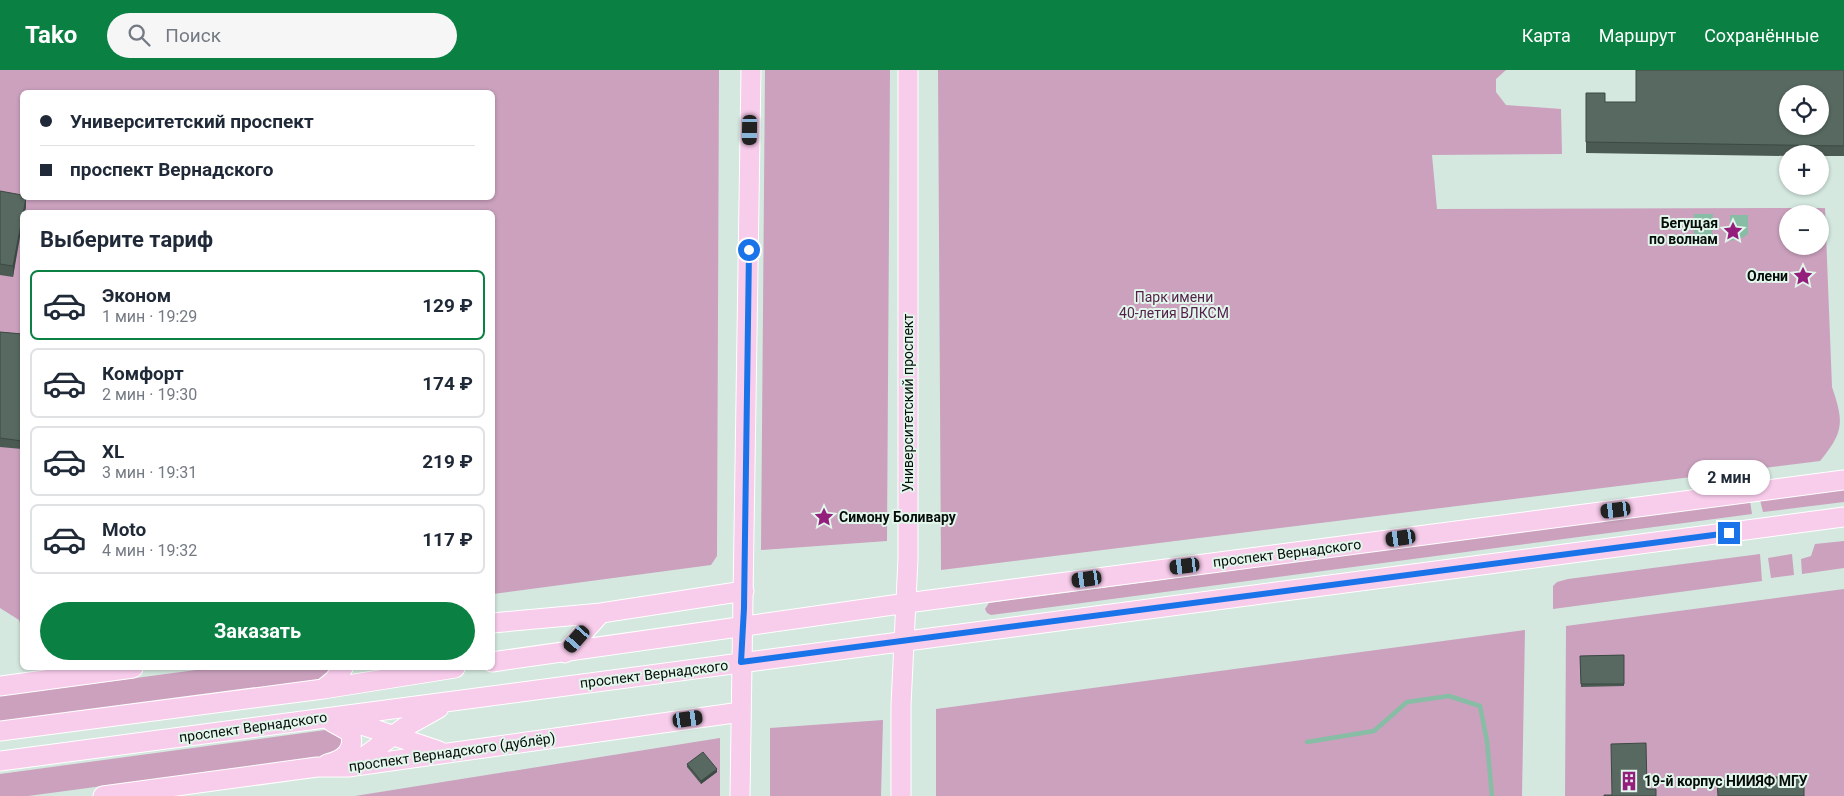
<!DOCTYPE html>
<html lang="ru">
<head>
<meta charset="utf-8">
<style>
  :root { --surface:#fff; --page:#f6f6f7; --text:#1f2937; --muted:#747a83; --line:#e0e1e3; --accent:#0b8043 }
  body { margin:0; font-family:Roboto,sans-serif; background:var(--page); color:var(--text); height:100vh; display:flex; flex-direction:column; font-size:19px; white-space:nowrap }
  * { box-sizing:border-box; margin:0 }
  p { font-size:16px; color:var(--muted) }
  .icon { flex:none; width:28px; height:28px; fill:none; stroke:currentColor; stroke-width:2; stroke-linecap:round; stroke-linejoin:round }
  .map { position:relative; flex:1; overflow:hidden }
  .drawer { position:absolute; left:20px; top:140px; width:475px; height:460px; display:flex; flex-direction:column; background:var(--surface); border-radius:8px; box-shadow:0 1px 4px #0004 }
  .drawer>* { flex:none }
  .guide { position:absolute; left:20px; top:20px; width:475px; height:110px; border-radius:8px; box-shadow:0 1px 4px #0004; display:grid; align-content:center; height:110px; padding:0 20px; background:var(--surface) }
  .fabs { position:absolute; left:1779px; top:15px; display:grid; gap:10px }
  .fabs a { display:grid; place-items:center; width:50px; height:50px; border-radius:50%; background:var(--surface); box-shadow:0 1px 4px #0004; font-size:25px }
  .end { position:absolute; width:22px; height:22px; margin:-11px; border:6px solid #1a73e8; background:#fff; box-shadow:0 0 0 2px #fff }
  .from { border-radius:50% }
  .bubble { position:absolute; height:35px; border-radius:18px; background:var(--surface); box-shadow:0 1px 4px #0004; font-size:16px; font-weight:700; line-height:35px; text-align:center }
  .car { position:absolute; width:15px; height:30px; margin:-15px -8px; border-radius:6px; box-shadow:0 0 4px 1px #0007; background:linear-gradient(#222 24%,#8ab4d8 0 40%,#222 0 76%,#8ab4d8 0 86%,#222 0) }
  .guide b { display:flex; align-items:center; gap:18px; height:48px; font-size:19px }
  .guide b+b { border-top:1px solid var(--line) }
  .guide i { width:12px; height:12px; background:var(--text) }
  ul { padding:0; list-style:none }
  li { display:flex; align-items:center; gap:15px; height:70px; margin:0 10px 8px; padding:0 10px; border:2px solid var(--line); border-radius:8px }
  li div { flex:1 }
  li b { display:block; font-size:19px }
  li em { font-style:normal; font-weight:700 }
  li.active { border-color:var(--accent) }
  li>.icon { width:45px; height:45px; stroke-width:1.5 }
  h2 { padding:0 20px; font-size:22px; line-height:60px }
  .button { display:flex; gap:10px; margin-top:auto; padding:10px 20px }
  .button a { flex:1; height:58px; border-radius:30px; background:var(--accent); color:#fff; font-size:20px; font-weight:700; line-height:58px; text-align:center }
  header { display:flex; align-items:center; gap:30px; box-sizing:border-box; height:70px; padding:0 25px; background:var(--accent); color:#fff }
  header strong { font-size:24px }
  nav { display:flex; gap:28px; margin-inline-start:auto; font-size:18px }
  .search { width:350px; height:45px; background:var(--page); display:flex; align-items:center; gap:12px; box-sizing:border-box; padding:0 18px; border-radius:28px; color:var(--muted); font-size:19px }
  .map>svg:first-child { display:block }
</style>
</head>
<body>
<header>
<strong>Tako</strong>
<div class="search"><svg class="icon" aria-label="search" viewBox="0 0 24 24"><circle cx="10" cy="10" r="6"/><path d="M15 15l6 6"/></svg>Поиск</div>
<nav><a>Карта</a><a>Маршрут</a><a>Сохранённые</a></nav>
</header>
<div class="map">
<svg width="1844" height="726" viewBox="0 0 1844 726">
  <rect width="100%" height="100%" fill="#d4e8df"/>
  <!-- green -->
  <path fill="#cba1be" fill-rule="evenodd" d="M0,0H719L717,486L711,495L493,524L492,142H22V561L19,550L0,538ZM22,22H492V128H22Z
    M765,0H890L887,471L761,480Z
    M938,0H1506L1496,9V22L1506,35L1561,39L1562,84L1432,85L1437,139L1825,138L1832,317C1844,352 1844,362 1820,391L941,500ZM1788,144H1820V176H1788Z
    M1844,419V432L1763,442L1760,430Z
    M1750,431L1752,444L991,545L987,543L985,539L989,533Z
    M1844,471V498L1802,504L1801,489L1811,486L1815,474Z
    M1760,484L1762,511L1553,539V516L1557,512L1568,509Z
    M1792,484L1794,505L1771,508L1768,488Z
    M1844,519V726H1565L1566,556Z
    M1525,560L1522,726H936V639Z
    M211,598H336L322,611L0,653V626Z
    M883,650L881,726H770V658Z
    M333,659L341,662L344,676L327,686L28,726H0V704Z
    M720,668V726H355Z"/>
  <!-- water -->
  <path fill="#87bda5" d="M1694,144H1713L1712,173H1704L1694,163Z
    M1730,145H1748V164L1742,168L1730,171Z"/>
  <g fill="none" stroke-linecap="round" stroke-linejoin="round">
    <!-- stream -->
    <path stroke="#87bda5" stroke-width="4.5" d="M1307,672L1374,661L1407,632L1449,626L1480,636L1487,671L1492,726"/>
    <defs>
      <path id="major" d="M492,553L601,543L744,521
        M565,583L601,543
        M492,592L907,533L1844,410
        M0,616L133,598
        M323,619L334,610L343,598
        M339,651L365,656L439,681
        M0,661L323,619L455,598
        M0,691L1844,447
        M327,694C344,690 356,680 350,662L332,652
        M354,694L405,657L439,638
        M103,726L317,697H348L741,642
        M740,726L751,0
        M901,726V635L908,489V0"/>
    </defs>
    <!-- major casing -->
    <use href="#major" stroke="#fff" stroke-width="21"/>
    <!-- major -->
    <use href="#major" stroke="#f8cceb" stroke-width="19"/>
  </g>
  <!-- wall -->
  <path fill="#4b5a53" d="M1844,0V86H1820V84H1788V86L1586,83V23L1605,32H1636Z
    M0,121L26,128V136L25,142H22L13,207L0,205Z
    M0,262L22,264V379L0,377Z
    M1624,585V616L1581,617L1580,586Z
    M687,694L717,702L701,714L687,697Z"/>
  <!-- shaded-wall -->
  <path fill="#3d4a44" d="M26,128V136L25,142H23Z
    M22,145V156L13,207V196Z
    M717,699V702L701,714V711Z"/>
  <!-- building -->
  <path fill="#576961" stroke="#3d4a44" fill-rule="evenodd" d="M1636,0H1844V76L1586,72V23H1605V32H1636ZM1788,24H1820V56H1788Z
    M0,121L22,125V128H26L13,196L0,194Z
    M0,262L22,264V371L0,368Z
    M1624,585V614H1581L1580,586Z
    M1646,673L1647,719H1656V726H1604V725H1612L1611,674Z
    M703,682L717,699L701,711L687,694Z
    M1741,707H1804V726H1718L1717,711L1741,710Z"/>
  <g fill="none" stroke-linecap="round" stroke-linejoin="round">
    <!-- route -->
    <path stroke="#1a73e8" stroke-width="6" d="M749,180L744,538L741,592L1729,463"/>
  </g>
  <!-- icons -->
  <defs>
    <symbol id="sight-bare" viewBox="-9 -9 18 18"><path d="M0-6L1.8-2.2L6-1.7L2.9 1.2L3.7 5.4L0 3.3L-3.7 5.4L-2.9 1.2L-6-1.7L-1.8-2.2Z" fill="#941e7c" stroke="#e2f6ec" stroke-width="2.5" paint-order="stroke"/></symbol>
    <symbol id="building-bare" viewBox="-9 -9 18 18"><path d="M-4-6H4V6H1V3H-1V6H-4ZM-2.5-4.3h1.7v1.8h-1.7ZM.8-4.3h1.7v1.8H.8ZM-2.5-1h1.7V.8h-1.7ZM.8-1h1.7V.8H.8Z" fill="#941e7c" stroke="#e2f6ec" stroke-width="2.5" paint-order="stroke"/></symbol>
  </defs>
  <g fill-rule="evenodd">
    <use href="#sight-bare" x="1719" y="147" width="28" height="28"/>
    <use href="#sight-bare" x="1789" y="192" width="28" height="28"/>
    <use href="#sight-bare" x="810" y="433" width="28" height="28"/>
    <use href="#building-bare" x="1615" y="697" width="28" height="28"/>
  </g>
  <g text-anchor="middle" stroke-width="4" stroke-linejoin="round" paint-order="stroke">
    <!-- poi labels -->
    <g font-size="14" font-weight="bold" fill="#070d0a" stroke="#e2f6ec" text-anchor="end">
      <text x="1718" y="158">Бегущая<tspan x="1718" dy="16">по волнам</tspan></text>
      <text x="1788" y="211">Олени</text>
      <text x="839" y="452" text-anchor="start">Симону Боливару</text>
      <text x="1644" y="716" text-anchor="start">19-й корпус НИИЯФ МГУ</text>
    </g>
    <!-- park labels -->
    <g font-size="14" fill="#541f48" stroke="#e2f6ec">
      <text x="1174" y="232">Парк имени<tspan x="1174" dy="16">40-летия ВЛКСМ</tspan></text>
    </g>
    <!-- street labels -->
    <g font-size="14" fill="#070d0a" stroke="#e2f6ec">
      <text transform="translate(908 333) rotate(-90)" y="5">Университетский проспект</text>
      <text transform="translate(1287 483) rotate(-7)" y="5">проспект Вернадского</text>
      <text transform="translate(654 604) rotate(-7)" y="5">проспект Вернадского</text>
      <text transform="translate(253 657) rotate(-8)" y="5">проспект Вернадского</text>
      <text transform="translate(452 682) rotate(-8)" y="5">проспект Вернадского (дублёр)</text>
    </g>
  </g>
</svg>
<div class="fabs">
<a><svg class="icon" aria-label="locate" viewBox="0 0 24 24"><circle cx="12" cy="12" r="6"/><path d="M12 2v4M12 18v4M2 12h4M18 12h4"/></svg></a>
<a>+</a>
<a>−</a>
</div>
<i class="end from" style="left:749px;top:180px"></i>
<i class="end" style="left:1729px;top:463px"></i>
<div class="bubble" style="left:1688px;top:390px;width:82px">2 мин</div>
<i class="car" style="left:750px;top:60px;rotate:181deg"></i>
<i class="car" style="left:1616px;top:440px;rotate:263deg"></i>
<i class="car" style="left:1401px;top:468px;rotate:262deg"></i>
<i class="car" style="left:1185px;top:496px;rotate:263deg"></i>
<i class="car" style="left:1087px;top:509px;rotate:262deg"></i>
<i class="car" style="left:577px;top:569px;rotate:221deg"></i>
<i class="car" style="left:688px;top:649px;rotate:82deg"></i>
<div class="guide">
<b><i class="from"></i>Университетский проспект</b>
<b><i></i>проспект Вернадского</b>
</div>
<section class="drawer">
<h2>Выберите тариф</h2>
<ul>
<li class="active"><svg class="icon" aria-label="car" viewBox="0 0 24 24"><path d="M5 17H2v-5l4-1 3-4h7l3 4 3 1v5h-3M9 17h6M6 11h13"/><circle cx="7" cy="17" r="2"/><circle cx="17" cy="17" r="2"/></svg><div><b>Эконом</b><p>1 мин · 19:29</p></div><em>129 ₽</em></li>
<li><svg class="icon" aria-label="car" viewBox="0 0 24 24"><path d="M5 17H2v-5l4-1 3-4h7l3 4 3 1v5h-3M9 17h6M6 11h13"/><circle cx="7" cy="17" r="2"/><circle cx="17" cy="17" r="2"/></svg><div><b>Комфорт</b><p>2 мин · 19:30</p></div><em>174 ₽</em></li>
<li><svg class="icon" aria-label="car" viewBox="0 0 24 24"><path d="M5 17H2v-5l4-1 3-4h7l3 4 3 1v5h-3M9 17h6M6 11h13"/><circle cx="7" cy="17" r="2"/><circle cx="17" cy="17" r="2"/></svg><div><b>XL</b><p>3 мин · 19:31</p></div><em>219 ₽</em></li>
<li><svg class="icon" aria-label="car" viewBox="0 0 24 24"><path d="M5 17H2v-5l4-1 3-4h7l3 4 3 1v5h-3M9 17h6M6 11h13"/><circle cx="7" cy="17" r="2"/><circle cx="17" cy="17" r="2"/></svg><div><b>Moto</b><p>4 мин · 19:32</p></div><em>117 ₽</em></li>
</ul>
<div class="button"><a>Заказать</a></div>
</section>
</div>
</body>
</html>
